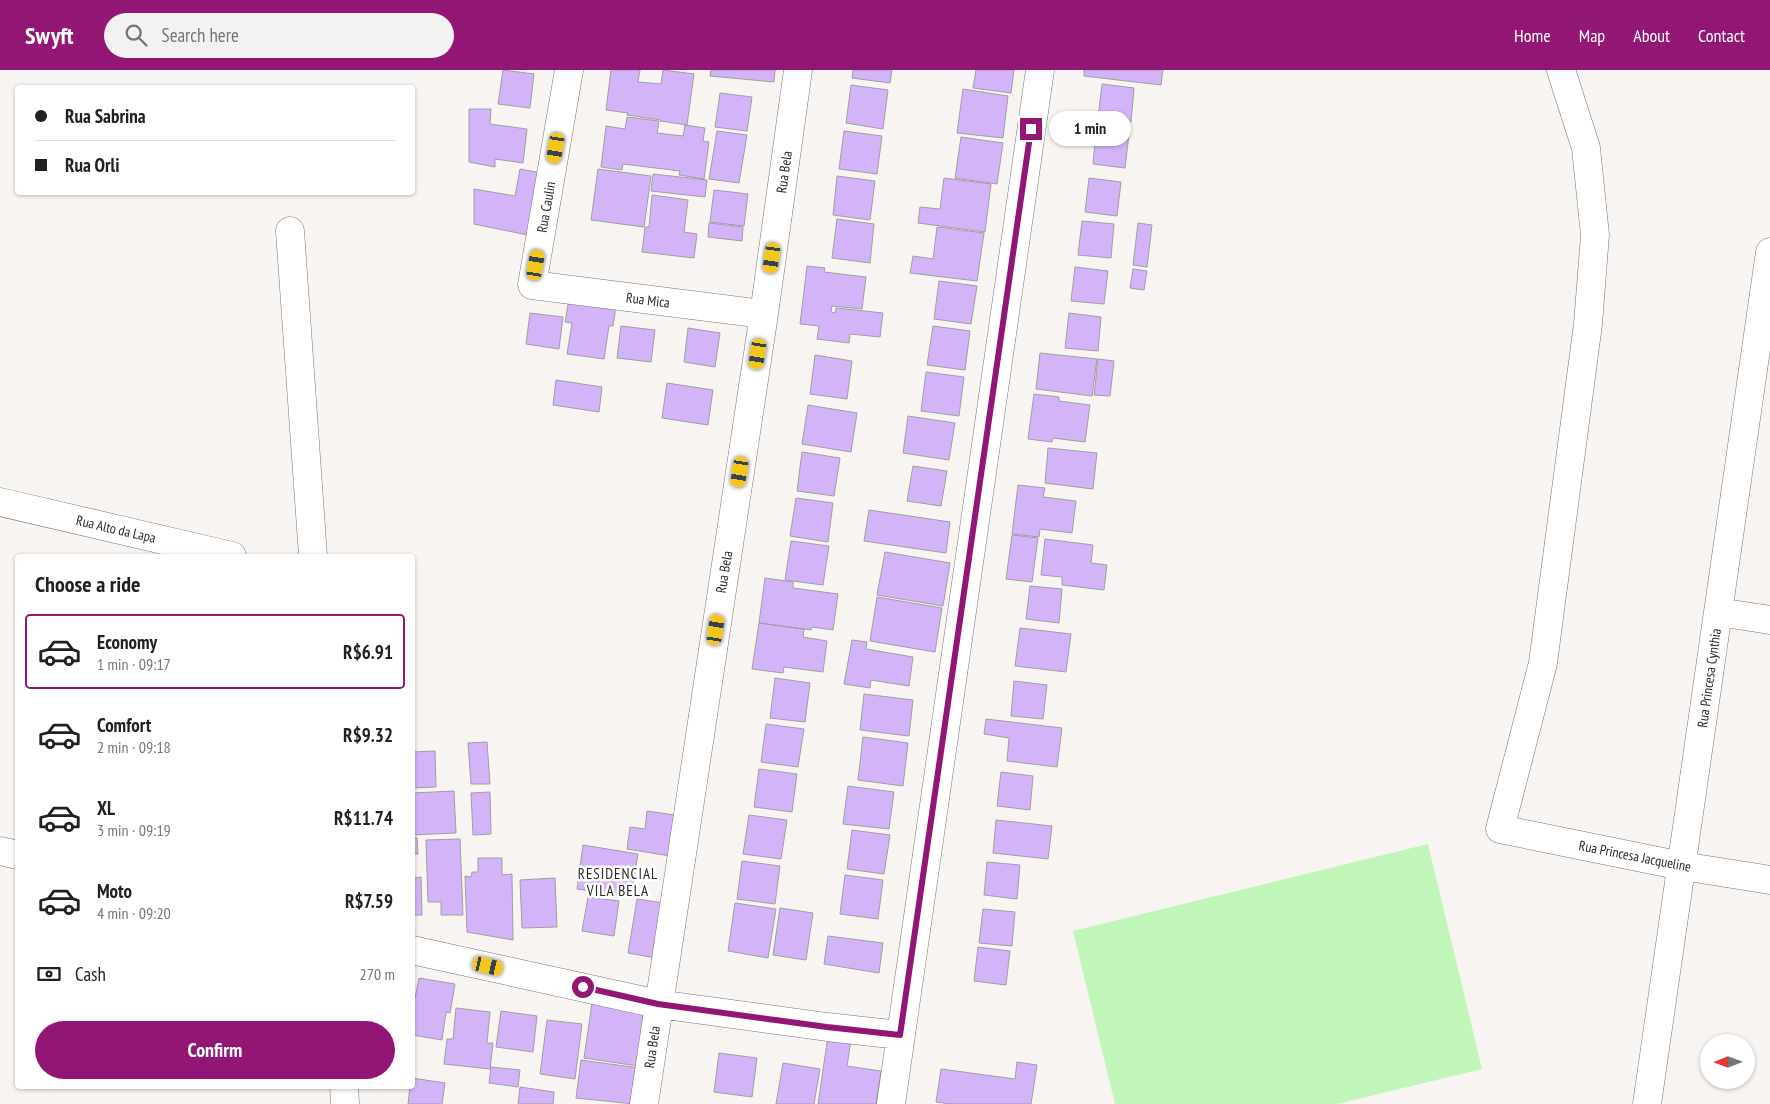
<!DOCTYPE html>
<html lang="en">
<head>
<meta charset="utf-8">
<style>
  :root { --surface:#fff; --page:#f2f2f2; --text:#202124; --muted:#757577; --line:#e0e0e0; --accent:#921673 }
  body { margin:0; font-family:"PT Sans Narrow",sans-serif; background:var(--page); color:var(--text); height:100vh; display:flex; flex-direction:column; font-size:19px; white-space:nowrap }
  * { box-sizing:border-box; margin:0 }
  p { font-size:16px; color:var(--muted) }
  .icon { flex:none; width:28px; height:28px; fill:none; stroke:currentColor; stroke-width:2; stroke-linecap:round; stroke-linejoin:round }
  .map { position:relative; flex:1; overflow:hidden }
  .panel { position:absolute; left:15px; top:484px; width:400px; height:535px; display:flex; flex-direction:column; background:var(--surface); border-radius:5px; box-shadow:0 1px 4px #0004 }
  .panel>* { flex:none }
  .hud { position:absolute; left:15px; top:15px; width:400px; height:110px; border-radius:5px; box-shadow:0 1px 4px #0004; display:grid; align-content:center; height:110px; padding:0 20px; background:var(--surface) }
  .needle { width:32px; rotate:269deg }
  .controls { position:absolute; left:1700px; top:964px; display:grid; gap:10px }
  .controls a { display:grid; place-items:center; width:55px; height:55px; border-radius:50%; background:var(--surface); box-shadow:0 1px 4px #0004; font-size:25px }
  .end { position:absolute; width:22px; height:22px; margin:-11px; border:6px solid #921673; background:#fff; box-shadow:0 0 0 2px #fff }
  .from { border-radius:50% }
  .bubble { position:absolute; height:35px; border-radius:18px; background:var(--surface); box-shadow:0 1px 4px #0004; font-size:16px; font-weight:700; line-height:35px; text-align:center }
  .car { position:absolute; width:15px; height:30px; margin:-15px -8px; border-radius:6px; box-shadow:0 0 4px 1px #0007; background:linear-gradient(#f5c518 24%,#345 0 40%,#f5c518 0 76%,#345 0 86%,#f5c518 0) }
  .hud b { display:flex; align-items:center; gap:18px; height:48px; font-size:19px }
  .hud b+b { border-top:1px solid var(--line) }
  .hud i { width:12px; height:12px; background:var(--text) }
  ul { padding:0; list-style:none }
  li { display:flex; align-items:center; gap:15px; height:75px; margin:0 10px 8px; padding:0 10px; border:2px solid transparent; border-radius:5px }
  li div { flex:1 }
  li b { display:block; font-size:19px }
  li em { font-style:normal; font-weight:700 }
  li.current { border-color:var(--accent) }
  li>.icon { width:45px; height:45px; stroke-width:1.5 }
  h2 { padding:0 20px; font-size:22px; line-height:60px }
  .pay { display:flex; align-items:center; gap:12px; height:55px; padding:0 20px; font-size:19px }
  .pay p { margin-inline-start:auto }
  .cta { display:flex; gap:10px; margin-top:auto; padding:10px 20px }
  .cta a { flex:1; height:58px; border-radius:30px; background:var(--accent); color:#fff; font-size:20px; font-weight:700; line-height:58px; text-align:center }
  header { display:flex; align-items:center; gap:30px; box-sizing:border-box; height:70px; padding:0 25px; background:var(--accent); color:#fff }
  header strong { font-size:24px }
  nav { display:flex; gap:28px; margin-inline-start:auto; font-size:18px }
  .search { width:350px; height:45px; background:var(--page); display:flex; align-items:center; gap:12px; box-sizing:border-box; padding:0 18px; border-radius:28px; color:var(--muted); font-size:19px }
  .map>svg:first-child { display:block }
</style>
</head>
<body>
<header>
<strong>Swyft</strong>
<div class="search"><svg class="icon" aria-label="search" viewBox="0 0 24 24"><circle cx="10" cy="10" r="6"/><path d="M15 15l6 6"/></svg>Search here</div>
<nav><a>Home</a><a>Map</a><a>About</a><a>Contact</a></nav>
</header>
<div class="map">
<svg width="1770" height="1034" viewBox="0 0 1770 1034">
  <rect width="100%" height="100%" fill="#f8f4f1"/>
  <!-- green -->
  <path fill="#c1f5b9" d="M1428,774L1482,999L1337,1034H1115L1073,861Z"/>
  <!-- building -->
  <path fill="#d4b4f8" stroke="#a09ea2" d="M503,0L534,4L530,38L498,34Z
    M611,0H640L638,12L661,14L663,0L694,4L687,55L660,51L661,50L627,45L628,43L606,40Z
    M711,0H775L774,12L710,6Z
    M853,0H892L890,13L852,8Z
    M976,0H1014L1011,23L973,18Z
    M1084,0H1163L1161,15L1084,6Z
    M1102,14L1134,18L1131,52L1098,48Z
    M851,15L888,20L883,59L846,53Z
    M963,19L1008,26L1003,68L957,63Z
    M720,23L752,27L747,61L715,57Z
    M469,39H491L490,54L527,59L523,93L495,89V97L469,92Z
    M627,47L659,51L657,63L683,66L685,55L705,58L703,71L709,72L704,109L679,105L680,101L623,94L622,100L601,97L606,56L625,59Z
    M717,61L747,65L739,113L709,109Z
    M844,61L882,66L877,104L839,99Z
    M1096,61L1129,64L1125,98L1093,94Z
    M961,67L1003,73L997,114L955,108Z
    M520,99L547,104L537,167L474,154V119L515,126Z
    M598,99L651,106L644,157L591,150Z
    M653,104L707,110L705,127L651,121Z
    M837,106L875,111L870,150L833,145Z
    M944,108L991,114L985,162L918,153L920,137L940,139Z
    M1089,108L1121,112L1117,146L1085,142Z
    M714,120L748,124L744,156L710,152Z
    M652,125L688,130L684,162L697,164L694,188L642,182L645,157H649Z
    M837,149L874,154L870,193L832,188Z
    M1082,151L1114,154L1111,188L1078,185Z
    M709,153L743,157L742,171L708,167Z
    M1138,153L1152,155L1147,197L1133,195Z
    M937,157L984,163L977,211L910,203L913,186L933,189Z
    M807,196L825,198L824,202L866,207L862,239L832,236L831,242L835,243L836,238L883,243L880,267L850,264L849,273L817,269L819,256L800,254Z
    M1075,197L1108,201L1104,234L1071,231Z
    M1133,199L1147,201L1144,220L1130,218Z
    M939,211L977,216L971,254L934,249Z
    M570,223L617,230L613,256H609L604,289L567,284L572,253L565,252Z
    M530,243L563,247L559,279L526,274Z
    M1069,243L1101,247L1098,281L1065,278Z
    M621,256L655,260L651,292L617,288Z
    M933,256L970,261L965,300L927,295Z
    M688,258L720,263L715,297L684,292Z
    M1040,283L1097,289L1092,326L1036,319Z
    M815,285L852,291L847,329L810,324Z
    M1098,289L1114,291L1110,326L1094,325Z
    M926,302L964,307L959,346L921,341Z
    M556,310L602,317L599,342L553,335Z
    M667,313L713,320L708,355L662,348Z
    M1034,324L1059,327V331L1090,335L1085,372L1053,368L1052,372L1028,369Z
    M808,335L857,343L851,382L802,374Z
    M908,346L955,353L949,390L903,383Z
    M1048,378L1097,383L1093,419L1045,413Z
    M802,382L840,388L834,426L797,421Z
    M913,396L947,401L941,436L907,431Z
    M1018,415L1045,418L1043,427L1076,431L1072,463L1040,459L1039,467L1012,464Z
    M796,428L833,433L828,472L790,466Z
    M869,440L950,452L946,483L864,471Z
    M1012,465L1038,468L1032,512L1006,509Z
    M1045,469L1093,475L1091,493L1107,495L1104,520L1062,515V507L1041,505Z
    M791,471L829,476L823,515L785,510Z
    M885,482L950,493L943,536L877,525Z
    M765,508L793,512V518L838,524L833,560L812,557L811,560L759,553Z
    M1030,516L1062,519L1059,553L1026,549Z
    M877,527L942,538L935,582L870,571Z
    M759,553L804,559L803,567L827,571L823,602L784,597L783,603L752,599Z
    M1020,558L1071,564L1066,602L1015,596Z
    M852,570L867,572L866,579L913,587L909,616L871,610L870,618L844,614Z
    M775,608L810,613L805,652L770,648Z
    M1014,611L1047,615L1043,649L1011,646Z
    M864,624L913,630L909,666L860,660Z
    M986,649L1062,658L1057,697L1007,691L1009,668L984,664Z
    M766,654L804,659L798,697L761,692Z
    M863,667L908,673L903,716L858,710Z
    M487,672L490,714H471L468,673Z
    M435,681L436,717L412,718V682Z
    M759,699L797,704L792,742L754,737Z
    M1001,702L1033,706L1030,740L997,736Z
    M848,716L894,722L889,759L843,754Z
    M454,721L456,763L412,765V723Z
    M490,722L491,764L473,765L471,723Z
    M647,741L675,745L670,786L627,779L630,757L645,759Z
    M749,745L787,750L781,789L743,784Z
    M996,750L1052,756L1048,789L993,783Z
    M852,760L890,765L884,804L847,799Z
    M412,768H417L418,784H413L414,808L421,807L422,845H412Z
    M460,769L463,845H441V832H428L426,770Z
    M583,775L638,784L631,827L577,819Z
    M478,788H502V805L512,804L513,870L467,862L465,806L471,807L472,802H478Z
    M742,791L780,796L775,834L737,829Z
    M987,792L1020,795L1017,829L984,825Z
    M845,805L883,810L878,849L840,844Z
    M555,808L557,857L522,858L520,810Z
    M588,827L619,831L614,866L582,861Z
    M637,829L664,833L656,888L628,883Z
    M735,833L776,839L768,888L728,881Z
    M780,838L813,843L806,890L773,885Z
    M983,839L1015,842L1012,876L979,873Z
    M828,866L883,873L879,903L824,894Z
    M978,877L1010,881L1006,915L974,911Z
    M419,908L455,914L450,943L446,942L442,970L412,965V943Z
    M592,933L646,941L638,996L584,988Z
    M456,938L490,942L487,973H493L490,999L444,994L447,969H453Z
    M501,941L537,946L533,982L496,977Z
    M547,950L582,954L575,1009L540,1004Z
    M828,966L851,970L847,996L881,1001L876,1034H818Z
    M719,983L757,988L752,1027L714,1022Z
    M581,990L639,998L634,1034L576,1028Z
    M1017,992L1037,995L1031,1034H951L936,1032L941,999L1015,1009Z
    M783,993L820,999L814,1034H776Z
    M491,997L520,1000L518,1017L489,1013Z
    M412,1008L445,1013L442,1034H408L410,1016H412Z
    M520,1017L554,1022L553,1034H518Z"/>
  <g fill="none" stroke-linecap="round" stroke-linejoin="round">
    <defs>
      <path id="minor" d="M569,0L532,215L764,244
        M1561,0L1586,78L1595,165L1588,254L1543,593L1500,759L1682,796L1770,810
        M290,161L313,486
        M0,432L232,486
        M1718,542L1770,550
        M0,781L18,785
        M412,880L658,934L827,957L900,965
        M344,1016L345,1034
        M644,1034L764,244L798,0
        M891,1034L1040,0
        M1647,1034L1770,182"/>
    </defs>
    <!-- minor casing -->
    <use href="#minor" stroke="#7a7674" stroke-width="29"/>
    <!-- minor -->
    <use href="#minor" stroke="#fff" stroke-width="28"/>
  </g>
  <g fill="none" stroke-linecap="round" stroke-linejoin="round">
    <!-- route -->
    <path stroke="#921673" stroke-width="6" d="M583,917L658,934L827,957L900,965L1031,59"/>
  </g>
  <g text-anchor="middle" stroke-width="5" stroke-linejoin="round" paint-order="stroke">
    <!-- street labels -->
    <g font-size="14" fill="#2b2928" stroke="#fff">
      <text transform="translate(784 102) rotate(-82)" y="5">Rua Bela</text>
      <text transform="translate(546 137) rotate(-80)" y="5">Rua Caulin</text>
      <text transform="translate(648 230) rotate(7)" y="5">Rua Mica</text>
      <text transform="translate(116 459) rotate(13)" y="5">Rua Alto da Lapa</text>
      <text transform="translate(724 502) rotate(-81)" y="5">Rua Bela</text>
      <text transform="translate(1709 608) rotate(-82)" y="5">Rua Princesa Cynthia</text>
      <text transform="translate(1635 786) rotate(11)" y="5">Rua Princesa Jacqueline</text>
      <text transform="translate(652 977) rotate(-82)" y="5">Rua Bela</text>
    </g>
    <!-- neighbourhood labels -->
    <g font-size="15" letter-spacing="1" fill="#2b2928" stroke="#fff">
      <text x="618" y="809">RESIDENCIAL<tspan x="618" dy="17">VILA BELA</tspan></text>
    </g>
  </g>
</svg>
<div class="controls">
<a><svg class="needle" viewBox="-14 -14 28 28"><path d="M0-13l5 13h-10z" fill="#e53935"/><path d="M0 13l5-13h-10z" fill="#757577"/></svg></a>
</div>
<i class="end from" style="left:583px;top:917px"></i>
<i class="end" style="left:1031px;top:59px"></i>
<div class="bubble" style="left:1049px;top:41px;width:82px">1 min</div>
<i class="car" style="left:556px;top:78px;rotate:190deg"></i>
<i class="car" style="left:772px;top:188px;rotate:188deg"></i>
<i class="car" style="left:536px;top:195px;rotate:10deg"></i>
<i class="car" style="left:758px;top:284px;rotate:189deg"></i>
<i class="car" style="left:740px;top:402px;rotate:189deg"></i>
<i class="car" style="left:716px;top:560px;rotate:9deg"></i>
<i class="car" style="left:488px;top:896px;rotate:103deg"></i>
<div class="hud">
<b><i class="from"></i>Rua Sabrina</b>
<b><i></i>Rua Orli</b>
</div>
<section class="panel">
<h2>Choose a ride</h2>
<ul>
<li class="current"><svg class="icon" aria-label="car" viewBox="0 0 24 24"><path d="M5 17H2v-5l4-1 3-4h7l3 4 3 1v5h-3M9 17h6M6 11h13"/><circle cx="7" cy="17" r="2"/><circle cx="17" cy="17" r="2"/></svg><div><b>Economy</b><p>1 min · 09:17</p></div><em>R$6.91</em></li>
<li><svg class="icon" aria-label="car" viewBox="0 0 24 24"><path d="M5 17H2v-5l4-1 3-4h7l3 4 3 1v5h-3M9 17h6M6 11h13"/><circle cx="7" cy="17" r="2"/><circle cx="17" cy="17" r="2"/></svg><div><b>Comfort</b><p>2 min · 09:18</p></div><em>R$9.32</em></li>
<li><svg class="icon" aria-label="car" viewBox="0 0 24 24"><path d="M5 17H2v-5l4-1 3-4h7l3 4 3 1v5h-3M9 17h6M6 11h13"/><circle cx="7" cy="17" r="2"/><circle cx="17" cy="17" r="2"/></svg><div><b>XL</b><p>3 min · 09:19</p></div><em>R$11.74</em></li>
<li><svg class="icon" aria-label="car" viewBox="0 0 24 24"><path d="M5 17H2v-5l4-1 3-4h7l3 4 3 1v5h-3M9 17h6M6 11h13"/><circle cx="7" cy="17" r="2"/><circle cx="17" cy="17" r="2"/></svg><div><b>Moto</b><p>4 min · 09:20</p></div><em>R$7.59</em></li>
</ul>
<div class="pay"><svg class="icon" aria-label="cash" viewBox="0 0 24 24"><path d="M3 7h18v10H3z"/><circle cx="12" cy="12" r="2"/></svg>Cash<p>270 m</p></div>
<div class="cta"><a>Confirm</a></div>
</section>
</div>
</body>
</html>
